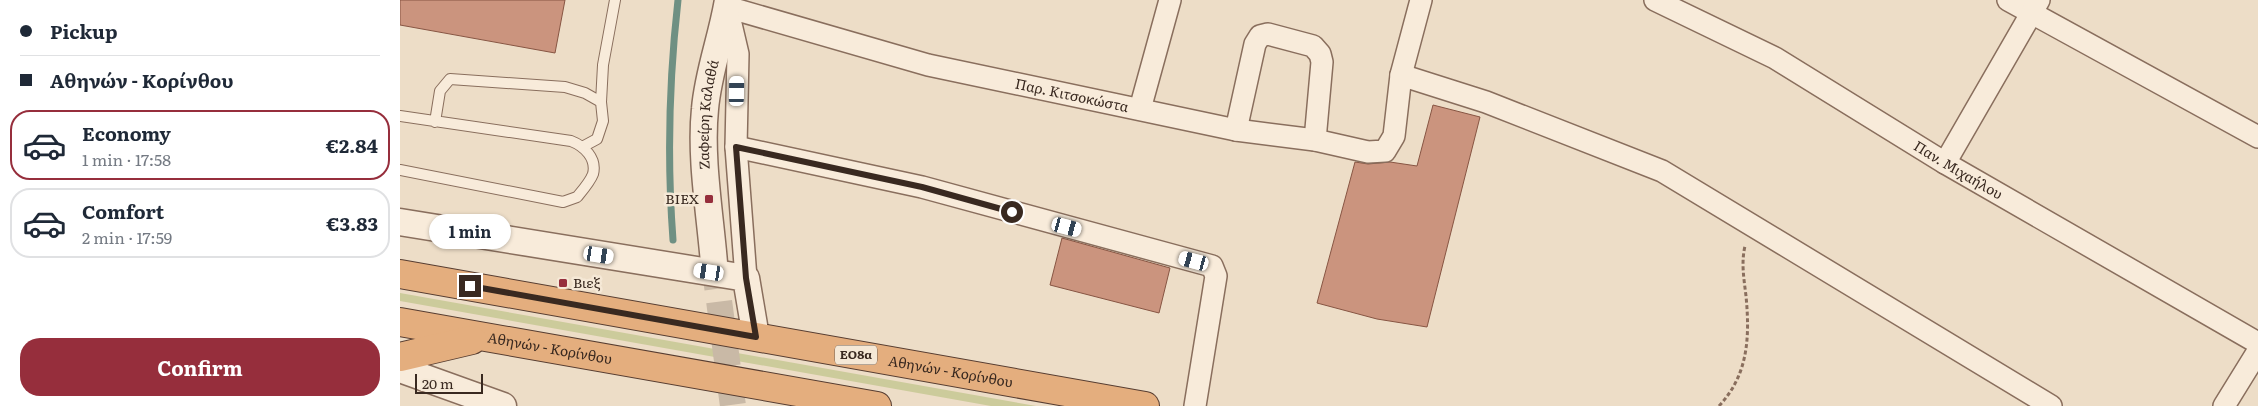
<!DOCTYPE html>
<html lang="en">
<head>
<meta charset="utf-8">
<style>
  :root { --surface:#fff; --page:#f6f6f7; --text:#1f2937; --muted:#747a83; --line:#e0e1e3; --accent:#962e3c }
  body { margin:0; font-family:Literata,serif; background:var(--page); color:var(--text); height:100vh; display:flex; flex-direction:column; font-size:19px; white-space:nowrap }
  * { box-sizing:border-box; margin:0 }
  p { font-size:16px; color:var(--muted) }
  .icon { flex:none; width:28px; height:28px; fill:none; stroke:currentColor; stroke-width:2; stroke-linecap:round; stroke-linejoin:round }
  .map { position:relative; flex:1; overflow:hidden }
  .details { display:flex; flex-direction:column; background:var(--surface); width:400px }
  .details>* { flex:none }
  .hud { display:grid; align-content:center; height:110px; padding:0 20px; background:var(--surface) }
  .scale { position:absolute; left:15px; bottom:12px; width:68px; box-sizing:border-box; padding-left:5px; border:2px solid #392920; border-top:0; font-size:14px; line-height:18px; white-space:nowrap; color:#392920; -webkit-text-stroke:4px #f5e8d6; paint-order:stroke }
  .end { position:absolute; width:22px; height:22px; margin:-11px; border:6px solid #392920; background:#fff; box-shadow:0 0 0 2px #fff }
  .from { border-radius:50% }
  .bubble { position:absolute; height:35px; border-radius:18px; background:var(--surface); box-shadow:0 1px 4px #0004; font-size:16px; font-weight:700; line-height:35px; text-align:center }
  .car { position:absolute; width:15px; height:30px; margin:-15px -8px; border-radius:6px; box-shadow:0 0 4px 1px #0007; background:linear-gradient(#fff 24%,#345 0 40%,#fff 0 76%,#345 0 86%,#fff 0) }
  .hud b { display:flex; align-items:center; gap:18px; height:48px; font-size:19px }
  .hud b+b { border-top:1px solid var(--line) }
  .hud i { width:12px; height:12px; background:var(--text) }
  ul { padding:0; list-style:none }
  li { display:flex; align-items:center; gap:15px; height:70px; margin:0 10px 8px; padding:0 10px; border:2px solid var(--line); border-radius:20px }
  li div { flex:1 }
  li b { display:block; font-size:19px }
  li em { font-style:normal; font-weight:700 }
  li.active { border-color:var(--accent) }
  li>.icon { width:45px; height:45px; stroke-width:1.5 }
  .cta { display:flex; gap:10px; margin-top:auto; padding:10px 20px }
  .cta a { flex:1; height:58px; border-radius:20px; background:var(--accent); color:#fff; font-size:20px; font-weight:700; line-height:58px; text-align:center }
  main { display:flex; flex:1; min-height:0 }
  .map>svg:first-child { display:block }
</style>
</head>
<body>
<main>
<section class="details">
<div class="hud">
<b><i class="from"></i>Pickup</b>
<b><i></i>Αθηνών - Κορίνθου</b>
</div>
<ul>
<li class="active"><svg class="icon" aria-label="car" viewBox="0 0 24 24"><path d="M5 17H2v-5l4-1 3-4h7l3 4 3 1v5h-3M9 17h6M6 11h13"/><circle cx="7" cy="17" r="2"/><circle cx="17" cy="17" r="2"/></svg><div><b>Economy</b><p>1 min · 17:58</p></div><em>€2.84</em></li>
<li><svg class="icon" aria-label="car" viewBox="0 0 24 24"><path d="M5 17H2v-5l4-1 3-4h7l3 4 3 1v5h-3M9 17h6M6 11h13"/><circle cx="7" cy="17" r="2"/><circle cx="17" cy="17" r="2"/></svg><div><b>Comfort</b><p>2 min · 17:59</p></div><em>€3.83</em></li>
</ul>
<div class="cta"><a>Confirm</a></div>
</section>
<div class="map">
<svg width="1858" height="406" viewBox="0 0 1858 406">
  <rect width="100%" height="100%" fill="#edddc7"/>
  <!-- green -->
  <path fill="#cccb9b" d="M0,293L636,406H591L0,301Z"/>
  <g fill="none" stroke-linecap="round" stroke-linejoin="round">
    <!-- stream -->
    <path stroke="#6f9083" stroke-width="7" d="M273,240C267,160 269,80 278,0"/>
  </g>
  <!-- building -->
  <path fill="#cb947e" stroke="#875543" d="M0,0H165L155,53L0,25Z
    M1033,105L1080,117L1027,327L977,319L917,303L955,162L968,164L990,162L1017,166Z
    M662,238L770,268L759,313L650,285Z"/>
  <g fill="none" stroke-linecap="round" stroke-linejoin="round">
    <!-- tertiary-tunnel -->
    <path stroke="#c9b9a6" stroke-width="26" stroke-dasharray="26 13" stroke-linecap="butt" d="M314,263L333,406"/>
    <defs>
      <path id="service" d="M201,102L203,65L215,0
        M0,116L171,141C184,146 197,158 193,174C190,182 182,191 177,197L163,202L0,170
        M35,122L40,91L50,79L165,87L185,93L201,102L203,121L197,139L184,146"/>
      <g id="minor">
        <path id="s1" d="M1255,0L1375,58L1545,163L1858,343"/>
        <path d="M1608,0L1858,137"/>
        <path d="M1001,75L1086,102L1262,171L1651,406"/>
        <path d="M740,109L770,0"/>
        <path d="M836,130L855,44L860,36L868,34L913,46L920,54L922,62L915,140"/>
        <path d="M336,147L522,187L812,266L816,276L795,406"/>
        <path d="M1545,163L1639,0"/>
        <path id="s2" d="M346,278L336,147L338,54L327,7L528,65L836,130L915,140L968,152L985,151L994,136L1001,75L1021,0"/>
        <path d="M1824,406L1858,351"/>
      </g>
      <g id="tertiary">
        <path d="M0,222L346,278L356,337"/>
        <path id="s3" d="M314,263C310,214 300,157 305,109C308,72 322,37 328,0"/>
        <path d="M0,369L103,406"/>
      </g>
      <g id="trunk">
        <path id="s4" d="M0,274L745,406"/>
        <path id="s5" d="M0,322L477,406"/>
        <path d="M0,357L72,340"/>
      </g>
    </defs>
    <!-- service casing -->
    <use href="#service" stroke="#896e5d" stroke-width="12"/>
    <!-- minor casing -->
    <use href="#minor" stroke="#896e5d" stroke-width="24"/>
    <!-- tertiary casing -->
    <use href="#tertiary" stroke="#896e5d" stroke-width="29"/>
    <!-- trunk casing -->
    <use href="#trunk" stroke="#573d31" stroke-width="30"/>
    <!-- path -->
    <path stroke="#896e5d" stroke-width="3" stroke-dasharray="4 2.5" stroke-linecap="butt" d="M1319,406C1348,375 1350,338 1346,296C1344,279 1341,263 1345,246"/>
    <!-- service -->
    <use href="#service" stroke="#f8ebda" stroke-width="10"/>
    <!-- minor -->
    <use href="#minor" stroke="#f8ebda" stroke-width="21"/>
    <!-- tertiary -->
    <use href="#tertiary" stroke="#f8ebda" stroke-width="26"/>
    <!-- trunk -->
    <use href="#trunk" stroke="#e4ae7e" stroke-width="28"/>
  </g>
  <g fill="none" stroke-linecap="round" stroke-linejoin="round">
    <!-- route -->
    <path stroke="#392920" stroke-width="6" d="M70,286L356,337L346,278L336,147L522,187L612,212"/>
  </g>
  <!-- markers -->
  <g fill="#962e3c" stroke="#f5e8d6" stroke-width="2">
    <rect x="304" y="194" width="10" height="10" rx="2.5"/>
    <rect x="158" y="278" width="10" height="10" rx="2.5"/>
  </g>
  <g text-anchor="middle" stroke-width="5" stroke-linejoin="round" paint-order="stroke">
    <!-- shield labels -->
    <rect fill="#f5e8d6" stroke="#716257" stroke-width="1" x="435" y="345.5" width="42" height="19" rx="4"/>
    <g font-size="12" font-weight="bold" fill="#392920">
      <text x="456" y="359">ΕΟ8α</text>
    </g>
    <!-- street labels -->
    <g font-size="14" fill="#392920" stroke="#f5e8d6">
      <text dy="5" stroke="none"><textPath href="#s2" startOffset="629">Παρ. Κιτσοκώστα</textPath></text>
      <text dy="5" stroke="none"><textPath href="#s3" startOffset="149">Ζαφείρη Καλαθά</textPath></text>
      <text dy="5" stroke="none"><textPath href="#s1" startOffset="348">Παν. Μιχαήλου</textPath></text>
      <text dy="5" stroke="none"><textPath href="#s5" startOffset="152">Αθηνών - Κορίνθου</textPath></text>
      <text dy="5" stroke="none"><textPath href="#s4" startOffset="559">Αθηνών - Κορίνθου</textPath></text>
    </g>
    <!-- poi labels -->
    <g font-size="14" fill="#392920" stroke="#f5e8d6" text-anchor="end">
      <text x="299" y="204">ΒΙΕΧ</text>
      <text x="173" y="288" text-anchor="start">Βιεξ</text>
    </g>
  </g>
</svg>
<div class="scale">20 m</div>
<i class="end from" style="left:612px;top:212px"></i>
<i class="end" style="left:70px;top:286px"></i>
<div class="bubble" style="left:29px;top:214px;width:82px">1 min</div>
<i class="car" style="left:337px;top:91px;rotate:1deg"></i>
<i class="car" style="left:667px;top:227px;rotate:105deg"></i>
<i class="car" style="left:199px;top:255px;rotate:99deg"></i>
<i class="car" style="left:794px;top:261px;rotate:285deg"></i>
<i class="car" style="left:309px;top:272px;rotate:279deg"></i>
</div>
</main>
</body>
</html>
